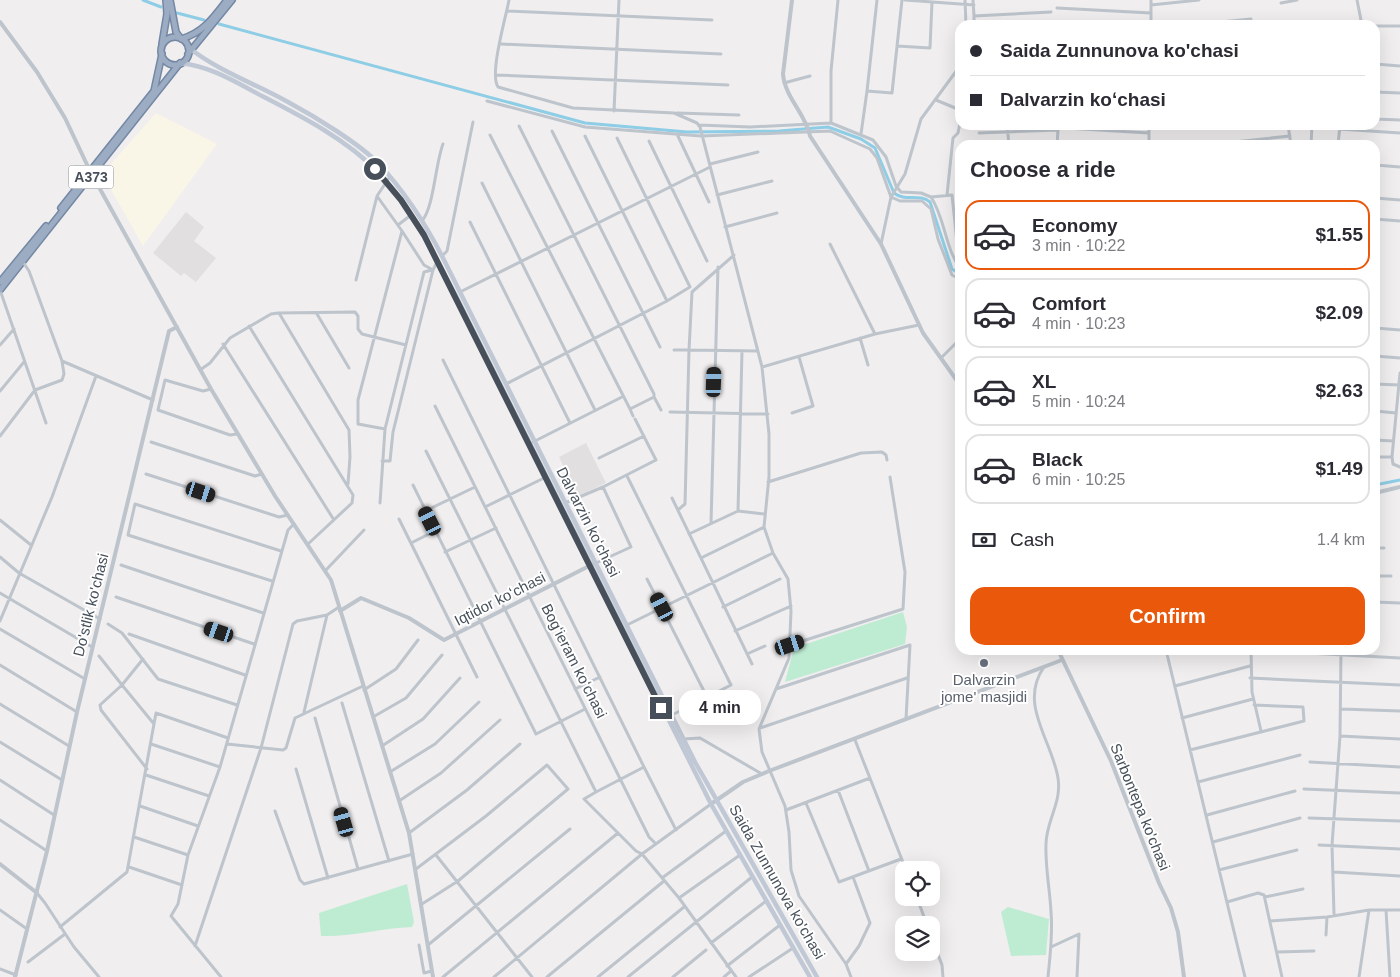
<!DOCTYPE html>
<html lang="en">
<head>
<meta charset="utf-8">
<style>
  :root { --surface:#fff; --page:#f2f2f3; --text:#2b2b33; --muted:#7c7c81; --line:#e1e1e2; --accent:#ea580c }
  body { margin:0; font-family:Helvetica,sans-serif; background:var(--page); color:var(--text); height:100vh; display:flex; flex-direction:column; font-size:19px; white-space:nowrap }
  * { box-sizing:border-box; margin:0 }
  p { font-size:16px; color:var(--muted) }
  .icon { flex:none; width:28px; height:28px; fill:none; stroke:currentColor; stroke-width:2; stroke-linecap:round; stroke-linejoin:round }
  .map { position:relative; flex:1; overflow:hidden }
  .sheet { position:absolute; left:955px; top:140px; width:425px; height:515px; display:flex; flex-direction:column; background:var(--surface); border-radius:15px; box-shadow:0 5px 20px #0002 }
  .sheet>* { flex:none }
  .hud { position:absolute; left:955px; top:20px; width:425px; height:110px; border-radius:15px; box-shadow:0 5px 20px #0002; display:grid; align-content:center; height:110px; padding:0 15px; background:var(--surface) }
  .buttons { position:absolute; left:895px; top:861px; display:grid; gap:10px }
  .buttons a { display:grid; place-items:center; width:45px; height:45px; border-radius:10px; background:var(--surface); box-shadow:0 5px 20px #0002; font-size:25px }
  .end { position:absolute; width:22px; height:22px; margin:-11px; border:6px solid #47505a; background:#fff; box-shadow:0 0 0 2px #fff }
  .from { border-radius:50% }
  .bubble { position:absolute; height:35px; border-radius:15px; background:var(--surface); box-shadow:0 5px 20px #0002; font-size:16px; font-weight:800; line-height:35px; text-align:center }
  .car { position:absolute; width:15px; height:30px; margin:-15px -8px; border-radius:6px; box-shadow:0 0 4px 1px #0007; background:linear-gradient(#222 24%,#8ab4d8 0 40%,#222 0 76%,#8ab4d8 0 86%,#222 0) }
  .hud b { display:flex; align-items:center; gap:18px; height:48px; font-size:19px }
  .hud b+b { border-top:1px solid var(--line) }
  .hud i { width:12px; height:12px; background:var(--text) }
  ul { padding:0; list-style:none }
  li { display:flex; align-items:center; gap:15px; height:70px; margin:0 10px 8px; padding:0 5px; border:2px solid var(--line); border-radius:15px }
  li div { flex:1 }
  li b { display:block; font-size:19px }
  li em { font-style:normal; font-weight:800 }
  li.selected { border-color:var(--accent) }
  li>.icon { width:45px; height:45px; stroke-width:1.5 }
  h2 { padding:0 15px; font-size:22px; line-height:60px }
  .pay { display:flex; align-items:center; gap:12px; height:55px; padding:0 15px; font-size:19px }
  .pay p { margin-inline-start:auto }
  .button { display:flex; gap:10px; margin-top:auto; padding:10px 15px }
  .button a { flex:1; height:58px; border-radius:15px; background:var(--accent); color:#fff; font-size:20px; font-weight:800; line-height:58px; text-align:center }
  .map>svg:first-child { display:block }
</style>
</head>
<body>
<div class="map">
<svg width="1400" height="977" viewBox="0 0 1400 977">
  <rect width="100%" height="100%" fill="#f0eeee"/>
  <!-- commercial -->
  <path fill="#faf6e7" d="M156,113L217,144L143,246L102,174Z"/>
  <!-- education -->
  <path fill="#e1dfdf" d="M186,212L204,227L194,241L216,258L196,282L184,273L181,276L153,253Z
    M586,443L606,483L578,496L559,457Z"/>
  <!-- green -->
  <path fill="#beecd3" d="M903,612L907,627L905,644L785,682L794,648Z
    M407,884L414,922L412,927C381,928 353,937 321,936L319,913Z
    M1008,907L1049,919L1046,955L1011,956L1001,912Z"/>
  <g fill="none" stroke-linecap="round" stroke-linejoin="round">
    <!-- canal -->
    <path stroke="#8ecde6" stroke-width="3" d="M143,0L161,7
      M177,13L204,20
      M219,24L585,123L687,132L779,131L828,127L861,139L875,148L894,193C905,202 919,193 930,202L952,269L960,274
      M1375,485L1400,480"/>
    <defs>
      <path id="trunk" d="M170,0L176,32L181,39C203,33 214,17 227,0
        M161 51a14 14 0 1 1 28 0a14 14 0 1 1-28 0Z
        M162,44L167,14L166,0
        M188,54L232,0
        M61,208L154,91L162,54
        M0,282L46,226
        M0,290L180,63"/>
    </defs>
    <!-- trunk casing -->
    <use href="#trunk" stroke="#7488a5" stroke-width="8"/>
    <!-- minor -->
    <path stroke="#bdc4cc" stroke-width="3" d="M509,0C506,17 489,74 498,87L573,108L674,113L697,123L700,127L762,367L769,434V477L764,527L773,553L788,579L791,611L789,658L759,729L762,752L785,806L789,832L791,870L799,896L846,964L851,977
      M877,0L867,91L892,93L902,0
      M905,0L974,5
      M965,0L966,25
      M973,0L974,16L1051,12
      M1357,0L1362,25
      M1281,3L1297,0
      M1151,5L1199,0
      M1057,8L1151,13
      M507,11L712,20
      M974,16V25
      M1151,25V0
      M1190,25L1251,19
      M1337,25L1361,21
      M1375,26H1400
      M501,44L721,54
      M897,46L930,48L932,2
      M1375,64L1400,66
      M496,75L728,85
      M784,83L810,76
      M1375,92L1400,93
      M936,100L960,110
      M487,101L585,127L701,136L830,131L870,149L877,158L891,197L900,201H922L931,209L938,239L952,275L960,279
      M614,111L619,0
      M677,113L739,115
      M1375,119L1400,120
      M831,123V71L838,0
      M699,125L750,127L831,123L873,140L886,157L896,186L901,192L921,193L931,197L952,195L958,252L956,261
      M1007,125L1009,145
      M1288,125L1291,145
      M1065,128L1149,133
      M1339,129L1400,133
      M552,131L660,347
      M979,133L1058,130L1057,145
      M677,134L709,202
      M861,134L867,91
      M490,135L630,409L654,397V394L519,126
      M585,136L667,301
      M649,141L707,261
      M1149,145V125
      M1205,145L1290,136
      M1311,145L1312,125
      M1338,145L1340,125
      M710,164L758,152
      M1375,165L1400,167
      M389,178L377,196L402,231
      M482,183L595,410
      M717,195L772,181
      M947,195L953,138L958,133L960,123
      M931,197C945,218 945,248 960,268
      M1375,198L1400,200
      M1375,219L1400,221
      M422,221C434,207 435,165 443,144
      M470,222L570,423
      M398,225L411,215
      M725,227L777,213
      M830,244L875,334
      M881,244L891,197L905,174L921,119L960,66
      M734,255L692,292L689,350L758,351
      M442,256L447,251L473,122
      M23,262L29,271L62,361L153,400
      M356,280L377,196
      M0,290L46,423
      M460,292L710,167
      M279,313L349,430L350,457L348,484
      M317,314L349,368
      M249,326L353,495L352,503L308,544
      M1375,328L1400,330
      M860,338L868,365
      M223,344L334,520
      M0,345L14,329
      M674,350H689L685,504L678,510
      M1375,356L1400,358
      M941,358L960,339
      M443,360L644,767L596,792
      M762,367L875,334L919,325
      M200,370L210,363L230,338L271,314L278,313L355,312L358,316V329L362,334L406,345
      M1400,373L1392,457L1393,464L1400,467
      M506,384L667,301L690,287L617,138
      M1375,384L1399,385
      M211,389L203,391L165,380L158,410L230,435L237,434
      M0,391L24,362
      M654,397L661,410
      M435,406L649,837L656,844
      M630,409L633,416
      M1375,411L1396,413
      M670,412L768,414
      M792,413L813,406L799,357
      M385,429L358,424V400L402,231L424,265L433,270
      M0,436L35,390L62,380L64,374L62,361
      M1375,440L1393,441
      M151,442L255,476L262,474
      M533,442L622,397
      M426,451L596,792L584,799L636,851L642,854L679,898L736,977
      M1375,457H1392
      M599,458L644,436
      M382,461H390L393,432L433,270L437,262
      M146,474L279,517L288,515
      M627,476L731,685L672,715
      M768,482L861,453L882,452L886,455L887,460
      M413,485L536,734L585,709
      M672,498L752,664
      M380,503L385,429L424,272L432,270
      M565,503L603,487L656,460L635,419
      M485,507L546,477
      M425,511L475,487
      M738,511L742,351
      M399,519L477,677
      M0,520L31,545
      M1375,520H1376
      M711,523L718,267
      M689,534L738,511L765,514
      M411,543L435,531
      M1375,548H1384
      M445,552L496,528
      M0,557L19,573L100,619
      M701,558L764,527
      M596,563L631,547L603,487
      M121,565L263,613
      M326,570L364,530
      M1375,576H1391
      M647,579L707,697
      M272,581L128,535L135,504L281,551
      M0,593L92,647
      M116,597L254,644
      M1375,602L1400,603
      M723,607L780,579
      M0,621L52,497L96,376
      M108,624L122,633L158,679L237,705
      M627,625L773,553
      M0,629L85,679
      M735,631L791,606
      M129,634L245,675
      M790,645L903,609L905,572L890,477
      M1166,650L1245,977
      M1251,650L1252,692L1261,731
      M1254,650L1400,658
      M747,654L765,646
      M1167,654L1183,650
      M99,656L122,685L143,659
      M0,665L77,712
      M1044,667C1018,704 1052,740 1058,778C1062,803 1046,821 1046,844C1045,867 1050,890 1051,912C1053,934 1050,956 1048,977
      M1250,678L1400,685
      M1175,686L1250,666
      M575,689L600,677
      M776,689L910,645L906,719
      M364,690L396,669L418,640
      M342,703L389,861
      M0,704L69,746
      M1341,709L1400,711
      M304,712L327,615
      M373,717L406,698L442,655
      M315,718L358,869
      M1182,718L1253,699
      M760,728L907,678
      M1340,736L1400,739
      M684,739L700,738L762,774
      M855,740L906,870
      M0,742L62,780
      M151,744L220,767
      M227,744L283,750L286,748L295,718L363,686
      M382,746L423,719L460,678
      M1190,750L1304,721L1303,707L1254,705
      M1310,762L1400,767
      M644,767L676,830
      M147,769L101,710L100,705L122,685L154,724
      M296,769L328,878
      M390,772L435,744L479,702
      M146,775L209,796
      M0,780L54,815
      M1198,782L1300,755
      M1304,789L1400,793
      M838,790L869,871
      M399,801L441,773L500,720
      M806,803L839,882L901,859
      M140,806L198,826
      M786,810L870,778
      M275,811L300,880L304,884L413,854
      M1207,815L1295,791
      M1309,818L1400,821
      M0,820L47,851
      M409,833L467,790L520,744
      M134,837L188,855
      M1213,842L1300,818
      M1319,845L1400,849
      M436,855L532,977
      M129,867L182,885
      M416,869L486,816L547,765L568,789L458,881L422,904
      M1219,870L1297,850
      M1334,872L1400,876
      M662,878L726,831
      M37,893L45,903L74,947L99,977
      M1265,897L1303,889
      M679,898L740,855
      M917,898L927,925
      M1227,902L1258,893L1264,895L1282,977
      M0,910L27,929
      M1386,910L1390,977
      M1334,914L1332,845L1340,736L1341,650
      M1270,921L1327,917L1369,910H1400
      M60,927L127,872L156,713L228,738
      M1326,935L1327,917
      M931,936L942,965L943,977
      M711,943L766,901
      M419,945L424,973L432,971
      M428,945L570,829
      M195,946L261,748L293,624L297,621L327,615L339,607
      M1051,947L1079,934L1077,977
      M1277,952L1314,951
      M28,962L65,934
      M846,964L859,946L870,923L853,877
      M727,966L780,925
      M0,969L16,975
      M221,977L171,916L178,904L188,855L220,767L288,530L294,524
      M443,977L618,833
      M494,977L642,854L711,804
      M547,977L664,881
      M598,977L684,907
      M628,977L752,877
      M673,977L706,950
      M724,977L731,971
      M749,977L793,948
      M1359,977L1369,910"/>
    <!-- tertiary -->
    <path stroke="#bdc4cc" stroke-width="4" d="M792,0L783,74C785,98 806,114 810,136L881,244L923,333L960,385
      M0,22L37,72L65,118L90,171L211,389L275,496L331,580L409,833L433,977
      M1375,493L1400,487
      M340,611L361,598L409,618L444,640L593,564
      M1058,650L1111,761L1159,883L1171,908L1178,932L1184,977
      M711,804L743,782L769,771L1062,660
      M0,864L37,893
      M15,977L47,851L77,712L169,331L177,327"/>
    <!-- secondary -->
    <path stroke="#bfc8d4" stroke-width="4.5" d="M188,47C218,71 254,83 288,102C314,116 360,144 379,164C404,191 425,223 442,256L695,762L817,977
      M180,63C211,66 237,83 264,97C303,117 347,140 378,172C411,207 432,252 455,294L711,804L810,977"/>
    <!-- trunk -->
    <use href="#trunk" stroke="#9cacc2" stroke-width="5"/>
  </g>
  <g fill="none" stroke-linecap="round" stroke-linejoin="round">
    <!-- route -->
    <path stroke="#47505a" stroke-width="6" d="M375,169L401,200L424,235L661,708"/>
  </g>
  <!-- markers -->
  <circle fill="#6b7280" stroke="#fff" stroke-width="2" cx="984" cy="663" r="5"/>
  <g text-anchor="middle" stroke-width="4" stroke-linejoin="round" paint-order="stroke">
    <!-- shield labels -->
    <rect fill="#fff" stroke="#7e848c" stroke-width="1" x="68.5" y="165.5" width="45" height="23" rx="4"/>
    <g font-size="14" font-weight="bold" fill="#47505a">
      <text x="91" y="182">A373</text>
    </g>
    <!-- street labels -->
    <g font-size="15" fill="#47505a" stroke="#fff">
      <text transform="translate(588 522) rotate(63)" y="5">Dalvarzin koʻchasi</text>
      <text transform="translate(500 599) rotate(-27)" y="5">Iqtidor koʻchasi</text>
      <text transform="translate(91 605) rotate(-76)" y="5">Do'stlik ko'chasi</text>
      <text transform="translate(574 661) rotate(63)" y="5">Bogʻieram koʻchasi</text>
      <text transform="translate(1140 807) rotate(68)" y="5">Sarbontepa ko'chasi</text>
      <text transform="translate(777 882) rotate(60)" y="5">Saida Zunnunova ko'chasi</text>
    </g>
    <!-- worship labels -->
    <g font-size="15" fill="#5b616d" stroke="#fff">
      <text x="984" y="685">Dalvarzin<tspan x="984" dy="17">jome' masjidi</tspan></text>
    </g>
  </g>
</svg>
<div class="buttons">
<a><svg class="icon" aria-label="locate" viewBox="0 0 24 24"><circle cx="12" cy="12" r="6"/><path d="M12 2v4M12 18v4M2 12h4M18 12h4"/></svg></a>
<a><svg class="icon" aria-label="layers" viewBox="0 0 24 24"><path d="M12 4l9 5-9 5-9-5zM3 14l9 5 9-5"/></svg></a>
</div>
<i class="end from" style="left:375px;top:169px"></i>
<i class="end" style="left:661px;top:708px"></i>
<div class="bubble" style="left:679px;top:690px;width:82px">4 min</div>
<i class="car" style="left:714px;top:382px;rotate:2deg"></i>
<i class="car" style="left:201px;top:492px;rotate:108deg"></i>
<i class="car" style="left:430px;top:521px;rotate:333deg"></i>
<i class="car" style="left:662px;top:607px;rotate:332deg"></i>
<i class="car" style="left:219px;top:632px;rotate:289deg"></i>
<i class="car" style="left:790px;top:645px;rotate:72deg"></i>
<i class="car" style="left:344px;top:822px;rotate:344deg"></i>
<div class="hud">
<b><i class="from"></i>Saida Zunnunova ko'chasi</b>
<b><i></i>Dalvarzin koʻchasi</b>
</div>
<section class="sheet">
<h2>Choose a ride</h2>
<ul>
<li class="selected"><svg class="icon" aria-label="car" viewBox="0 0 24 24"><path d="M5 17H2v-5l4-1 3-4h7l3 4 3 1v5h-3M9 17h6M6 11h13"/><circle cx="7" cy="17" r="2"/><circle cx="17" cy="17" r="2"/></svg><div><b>Economy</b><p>3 min · 10:22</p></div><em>$1.55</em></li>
<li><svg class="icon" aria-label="car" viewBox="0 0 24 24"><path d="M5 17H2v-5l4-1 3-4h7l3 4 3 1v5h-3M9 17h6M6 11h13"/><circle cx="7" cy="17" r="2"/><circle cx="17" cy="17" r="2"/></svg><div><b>Comfort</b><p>4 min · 10:23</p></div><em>$2.09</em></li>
<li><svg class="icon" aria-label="car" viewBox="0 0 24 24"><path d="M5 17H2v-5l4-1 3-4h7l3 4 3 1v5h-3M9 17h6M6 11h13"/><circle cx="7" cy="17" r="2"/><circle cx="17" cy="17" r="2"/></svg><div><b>XL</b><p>5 min · 10:24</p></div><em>$2.63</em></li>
<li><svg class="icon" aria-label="car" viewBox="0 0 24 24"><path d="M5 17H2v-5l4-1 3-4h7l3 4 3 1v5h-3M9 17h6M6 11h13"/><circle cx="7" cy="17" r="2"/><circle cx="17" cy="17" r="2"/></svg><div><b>Black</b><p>6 min · 10:25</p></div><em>$1.49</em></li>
</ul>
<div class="pay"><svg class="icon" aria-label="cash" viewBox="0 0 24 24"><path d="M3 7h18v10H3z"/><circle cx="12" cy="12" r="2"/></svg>Cash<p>1.4 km</p></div>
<div class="button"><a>Confirm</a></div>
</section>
</div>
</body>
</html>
